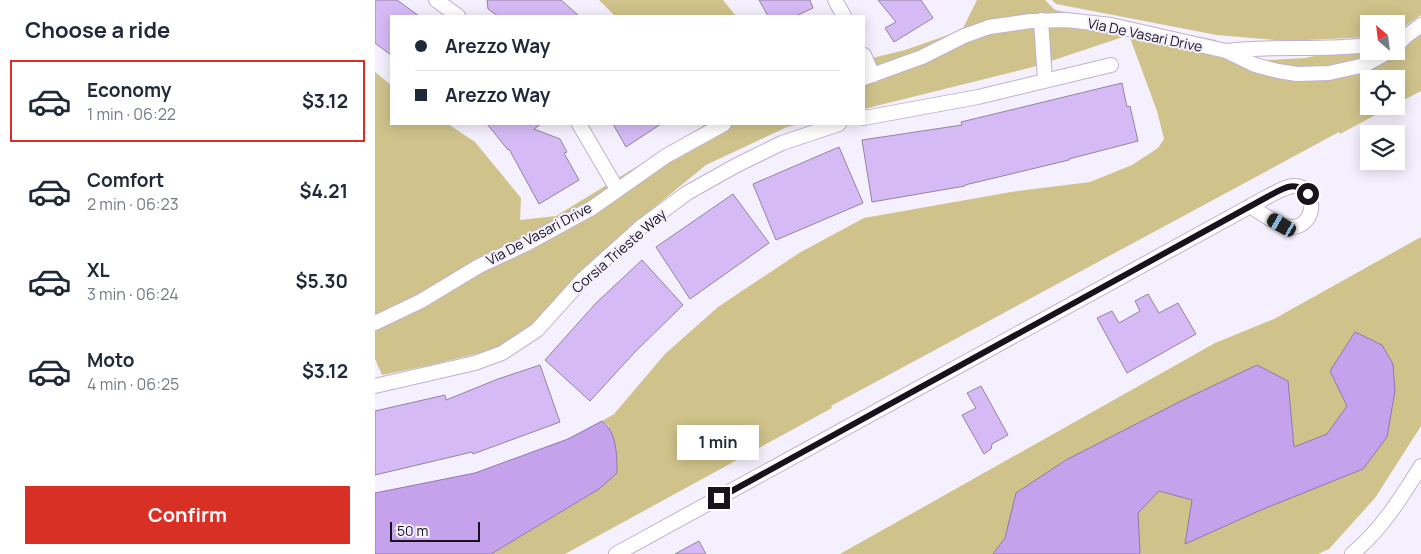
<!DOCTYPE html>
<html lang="en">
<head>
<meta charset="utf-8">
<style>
  :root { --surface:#fff; --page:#f2f2f3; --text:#1f2937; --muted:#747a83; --line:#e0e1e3; --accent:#d93025 }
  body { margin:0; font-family:Manrope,sans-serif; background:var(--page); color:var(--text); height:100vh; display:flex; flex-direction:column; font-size:19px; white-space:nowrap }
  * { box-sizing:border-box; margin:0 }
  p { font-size:16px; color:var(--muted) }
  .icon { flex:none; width:28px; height:28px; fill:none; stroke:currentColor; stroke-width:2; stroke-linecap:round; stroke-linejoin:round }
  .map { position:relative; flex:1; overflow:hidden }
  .panel { display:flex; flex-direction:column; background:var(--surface); width:375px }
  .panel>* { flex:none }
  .hud { position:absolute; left:15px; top:15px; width:475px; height:110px; border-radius:0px; box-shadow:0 2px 12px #0003; display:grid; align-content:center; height:110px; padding:0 25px; background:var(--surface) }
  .needle { width:32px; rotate:332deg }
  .tools { position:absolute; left:985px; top:15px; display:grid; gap:10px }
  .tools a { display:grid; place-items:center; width:45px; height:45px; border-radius:0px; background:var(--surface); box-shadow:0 2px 12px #0003; font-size:25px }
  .scale { position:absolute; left:15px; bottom:12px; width:90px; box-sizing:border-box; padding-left:5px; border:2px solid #17121d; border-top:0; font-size:14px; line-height:18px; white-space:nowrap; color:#17121d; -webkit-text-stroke:4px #f5f0fd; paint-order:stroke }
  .end { position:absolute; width:22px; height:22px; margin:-11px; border:6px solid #17121d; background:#fff; box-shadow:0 0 0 2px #fff }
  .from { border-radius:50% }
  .bubble { position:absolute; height:35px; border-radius:0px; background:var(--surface); box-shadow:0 2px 12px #0003; font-size:16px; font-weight:700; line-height:35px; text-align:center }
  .car { position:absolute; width:15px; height:30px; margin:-15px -8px; border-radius:6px; box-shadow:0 0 4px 1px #0007; background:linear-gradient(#222 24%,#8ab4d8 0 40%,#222 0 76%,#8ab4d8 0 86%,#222 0) }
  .hud b { display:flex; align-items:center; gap:18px; height:48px; font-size:19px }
  .hud b+b { border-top:1px solid var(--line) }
  .hud i { width:12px; height:12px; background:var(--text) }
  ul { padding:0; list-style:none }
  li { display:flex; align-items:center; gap:15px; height:82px; margin:0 10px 8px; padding:0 15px; border:2px solid transparent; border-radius:0px }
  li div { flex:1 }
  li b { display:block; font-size:19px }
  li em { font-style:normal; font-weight:700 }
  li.active { border-color:var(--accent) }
  li>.icon { width:45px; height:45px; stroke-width:1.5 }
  h2 { padding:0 25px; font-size:22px; line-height:60px }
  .action { display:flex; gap:10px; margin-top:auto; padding:10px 25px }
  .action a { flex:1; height:58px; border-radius:0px; background:var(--accent); color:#fff; font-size:20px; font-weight:700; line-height:58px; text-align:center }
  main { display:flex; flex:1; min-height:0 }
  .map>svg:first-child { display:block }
</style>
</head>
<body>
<main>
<section class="panel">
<h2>Choose a ride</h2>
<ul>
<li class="active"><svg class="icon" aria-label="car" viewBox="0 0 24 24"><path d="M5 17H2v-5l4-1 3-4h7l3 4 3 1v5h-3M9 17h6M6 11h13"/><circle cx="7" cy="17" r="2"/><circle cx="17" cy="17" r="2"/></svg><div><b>Economy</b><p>1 min · 06:22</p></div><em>$3.12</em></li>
<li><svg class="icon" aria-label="car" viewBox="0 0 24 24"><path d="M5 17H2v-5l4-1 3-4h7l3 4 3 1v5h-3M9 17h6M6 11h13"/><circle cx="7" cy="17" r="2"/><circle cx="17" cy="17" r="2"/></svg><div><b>Comfort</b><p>2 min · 06:23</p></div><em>$4.21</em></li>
<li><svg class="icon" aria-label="car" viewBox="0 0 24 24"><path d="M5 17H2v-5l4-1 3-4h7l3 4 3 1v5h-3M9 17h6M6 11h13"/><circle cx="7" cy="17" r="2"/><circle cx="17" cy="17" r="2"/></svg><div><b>XL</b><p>3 min · 06:24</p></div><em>$5.30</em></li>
<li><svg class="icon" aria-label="car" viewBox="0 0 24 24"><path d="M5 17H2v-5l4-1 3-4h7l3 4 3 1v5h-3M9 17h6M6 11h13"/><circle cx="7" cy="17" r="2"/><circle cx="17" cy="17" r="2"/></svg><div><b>Moto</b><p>4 min · 06:25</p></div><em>$3.12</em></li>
</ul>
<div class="action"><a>Confirm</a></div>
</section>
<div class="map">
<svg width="1046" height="554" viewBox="0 0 1046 554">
  <rect width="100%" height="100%" fill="#f5f0fd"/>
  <!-- green -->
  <path fill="#cfc38b" d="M224,0H348L361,16H240Z
    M602,0H670L680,10L841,40L858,62L930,58L994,45V51H1021L1046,22V91L1021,104V79H994V106H1017L965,134L964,132L456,406L457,408L190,554H116L224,489L234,426L227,421L239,414L290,354L343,307L424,253L489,218L636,192L715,182L757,165L783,148L789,139L782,111L754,35L658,67L489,109V60L530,50L587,30Z
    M677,0H1046V15L1021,32V24H994V37L911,41L842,35L681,4Z
    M0,72L16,85V124H73L100,142L146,198L145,220L181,216L328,126L327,124H425L412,127L331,165L271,214L196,281L156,327L129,347L56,365L7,375L0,359Z
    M1046,237V426L1000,498L954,549L943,554H465L840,343L899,319Z"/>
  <!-- water -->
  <path fill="#c6a2ed" stroke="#9277af" d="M980,332L1007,345L1018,364L1020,391L1012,437L988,469L886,510L810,544L817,500L784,491L763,513L765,553L763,554H618L630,538L641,493L691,460L806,401L882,365L913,381L919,447L952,434L972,406L955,371Z
    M227,421C242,432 242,456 242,473L224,489L116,554H0V493L100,473L193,439Z"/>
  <!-- building -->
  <path fill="#d6baf6" stroke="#9284a1" d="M0,0H22L44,16H16V55L0,43Z
    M112,0H186L204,16H123L113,9Z
    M384,0H435L438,8L421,16H393Z
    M503,0H546L558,18L519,42L510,28L521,22Z
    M747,83L752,107L755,106L763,141L694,159V160L590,185V186L497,202L487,140L587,125L586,122Z
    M112,124H166L159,129L185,139L192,152L189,153L204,180L164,204L134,149L133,150Z
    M238,124H286L251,147Z
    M464,147L488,203L401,240L378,184Z
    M358,194L394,243L315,299L281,247Z
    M267,260L308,305L260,352L215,401L170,360L221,303Z
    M773,294L784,313L803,303L821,334L752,373L722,318L737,311L744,323L765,311L760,301Z
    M165,365L185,422L98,454L97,452L0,475V411L70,395L71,400L123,379Z
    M606,386L633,435L617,444L616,449L609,454L587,415L601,408L592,393Z
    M324,541L331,554H300Z"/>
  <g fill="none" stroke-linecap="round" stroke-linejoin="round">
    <defs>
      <path id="minor" d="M61,0L83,16
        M460,0L469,16
        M666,20L670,80
        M1021,47L1030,37L1046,25
        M852,51C899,45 947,51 994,45
        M489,55L498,75
        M489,78L547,57L589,36L614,27L656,21L691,20L736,25L851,51L880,65L903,71L922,74L954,73L990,65L1015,51
        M489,118L603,97L736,65
        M204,124L242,189
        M0,323L46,301L104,266L151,244L217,208L291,156L349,124
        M0,386L100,363L127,353L162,330L208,279L266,227L312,193L362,165L407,143L464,124
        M241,554L892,197C900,193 909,187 918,186C942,184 943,226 917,227C906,228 885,212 875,206
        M977,554C1006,530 1026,498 1046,466"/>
    </defs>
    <!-- minor casing -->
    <use href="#minor" stroke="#bfb1d0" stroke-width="16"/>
    <!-- minor -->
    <use href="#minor" stroke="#fff" stroke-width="14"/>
  </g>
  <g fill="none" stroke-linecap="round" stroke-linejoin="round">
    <!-- route -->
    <path stroke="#17121d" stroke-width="6" d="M344,498L892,197C907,189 920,179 933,194"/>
  </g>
  <g text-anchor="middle" stroke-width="4" stroke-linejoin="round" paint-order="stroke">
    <!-- street labels -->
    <g font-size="14" fill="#17121d" stroke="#f5f0fd">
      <text transform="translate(770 35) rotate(12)" y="5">Via De Vasari Drive</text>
      <text transform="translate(164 234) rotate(-28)" y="5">Via De Vasari Drive</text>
      <text transform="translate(244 251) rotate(-41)" y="5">Corsia Trieste Way</text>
    </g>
  </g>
</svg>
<div class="tools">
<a><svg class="needle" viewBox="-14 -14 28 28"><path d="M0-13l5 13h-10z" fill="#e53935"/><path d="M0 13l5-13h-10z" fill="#747a83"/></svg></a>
<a><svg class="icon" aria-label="locate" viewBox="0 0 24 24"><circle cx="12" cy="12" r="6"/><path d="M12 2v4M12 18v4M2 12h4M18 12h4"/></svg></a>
<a><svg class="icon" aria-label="layers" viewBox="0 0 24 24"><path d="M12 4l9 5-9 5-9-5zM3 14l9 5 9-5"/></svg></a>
</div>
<div class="scale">50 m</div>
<i class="end from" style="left:933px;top:194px"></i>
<i class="end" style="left:344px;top:498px"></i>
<div class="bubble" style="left:302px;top:425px;width:82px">1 min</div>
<i class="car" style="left:907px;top:225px;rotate:300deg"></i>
<div class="hud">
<b><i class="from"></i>Arezzo Way</b>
<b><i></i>Arezzo Way</b>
</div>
</div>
</main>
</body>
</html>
